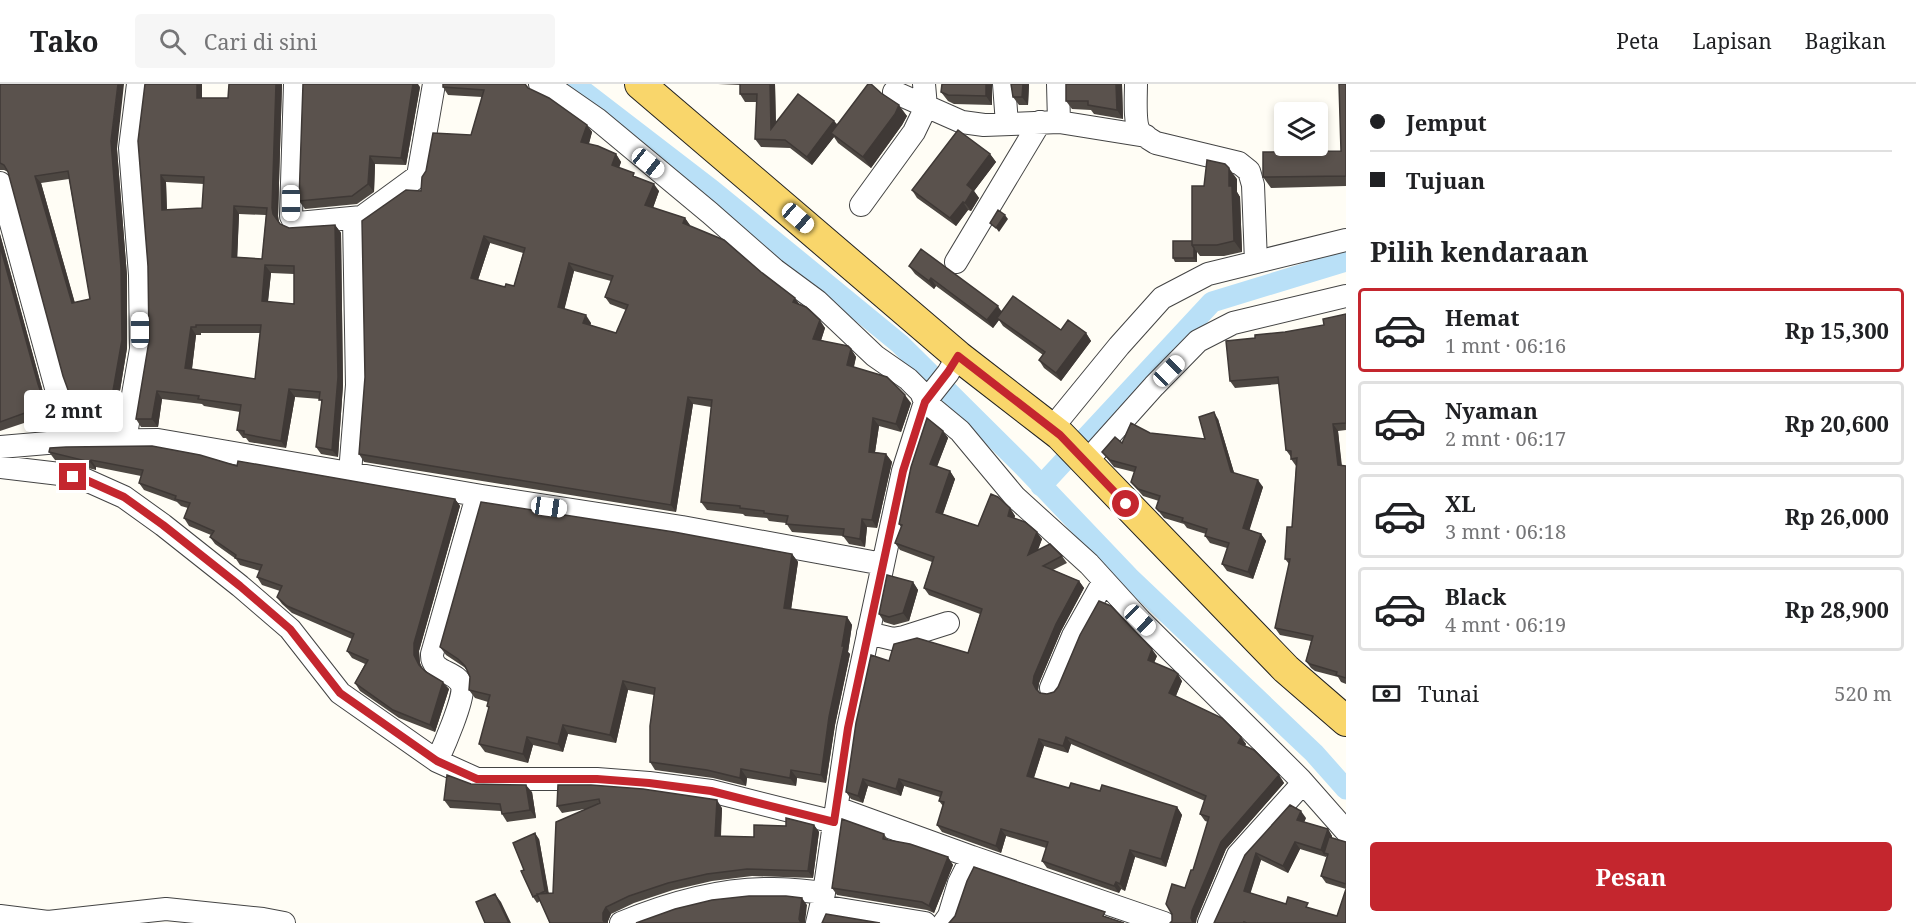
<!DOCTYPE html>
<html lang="id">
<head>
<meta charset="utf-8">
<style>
  :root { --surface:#fff; --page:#f6f6f6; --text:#202124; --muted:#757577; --line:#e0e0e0; --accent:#c4262e }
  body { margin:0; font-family:"Noto Serif",serif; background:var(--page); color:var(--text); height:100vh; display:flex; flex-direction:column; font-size:22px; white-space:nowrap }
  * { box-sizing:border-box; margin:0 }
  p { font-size:20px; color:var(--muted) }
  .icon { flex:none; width:33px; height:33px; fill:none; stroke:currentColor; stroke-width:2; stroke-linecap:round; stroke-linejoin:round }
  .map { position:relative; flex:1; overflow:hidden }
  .sheet { display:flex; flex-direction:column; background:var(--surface); width:570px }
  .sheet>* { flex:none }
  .hud { display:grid; align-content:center; height:132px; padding:0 24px; background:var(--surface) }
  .fabs { position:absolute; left:1274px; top:18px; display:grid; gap:12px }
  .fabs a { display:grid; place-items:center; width:54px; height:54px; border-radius:6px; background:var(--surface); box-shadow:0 3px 9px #0003; font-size:30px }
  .end { position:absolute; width:27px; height:27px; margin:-14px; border:8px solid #c4262e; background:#fff; box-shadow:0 0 0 3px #fff }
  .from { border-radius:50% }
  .bubble { position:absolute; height:42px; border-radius:6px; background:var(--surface); box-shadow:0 3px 9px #0003; font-size:20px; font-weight:700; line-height:42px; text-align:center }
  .car { position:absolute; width:18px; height:36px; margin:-18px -9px; border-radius:8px; box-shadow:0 0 4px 2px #0007; background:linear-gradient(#fff 24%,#345 0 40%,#fff 0 76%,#345 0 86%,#fff 0) }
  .hud b { display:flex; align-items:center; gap:21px; height:57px; font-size:22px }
  .hud b+b { border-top:2px solid var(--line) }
  .hud i { width:15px; height:15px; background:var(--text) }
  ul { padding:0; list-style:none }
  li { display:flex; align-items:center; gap:18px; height:84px; margin:0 12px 9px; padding:0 12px; border:3px solid var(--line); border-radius:6px }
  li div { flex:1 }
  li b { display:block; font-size:22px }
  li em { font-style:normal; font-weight:700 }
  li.current { border-color:var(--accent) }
  li>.icon { width:54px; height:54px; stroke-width:1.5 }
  h2 { padding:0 24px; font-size:27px; line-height:72px }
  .pay { display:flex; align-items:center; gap:15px; height:66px; padding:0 24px; font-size:22px }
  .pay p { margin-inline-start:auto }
  .cta { display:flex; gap:12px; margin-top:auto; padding:12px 24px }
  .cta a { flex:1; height:69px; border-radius:6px; background:var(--accent); color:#fff; font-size:24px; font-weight:700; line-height:69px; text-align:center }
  header { display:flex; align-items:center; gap:36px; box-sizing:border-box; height:84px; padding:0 30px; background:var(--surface); border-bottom:2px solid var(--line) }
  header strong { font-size:28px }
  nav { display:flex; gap:33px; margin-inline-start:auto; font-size:21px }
  .search { width:420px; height:54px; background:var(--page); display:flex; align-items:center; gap:15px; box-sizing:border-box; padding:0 21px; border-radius:6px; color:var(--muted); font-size:22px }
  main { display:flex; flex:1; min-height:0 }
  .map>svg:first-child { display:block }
</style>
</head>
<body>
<header>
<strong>Tako</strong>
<div class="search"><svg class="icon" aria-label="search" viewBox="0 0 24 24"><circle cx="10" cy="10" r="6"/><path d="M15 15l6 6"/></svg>Cari di sini</div>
<nav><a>Peta</a><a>Lapisan</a><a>Bagikan</a></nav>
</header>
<main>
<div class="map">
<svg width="1346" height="839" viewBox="0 0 1346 839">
  <rect width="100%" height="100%" fill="#fffdf5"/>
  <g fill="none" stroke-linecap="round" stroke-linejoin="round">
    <!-- canal -->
    <path stroke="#b9e0f7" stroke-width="21" d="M574,0L712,106L900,260L1026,385L1129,493L1314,669L1346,705
      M1041,402L1212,218L1346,177"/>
    <defs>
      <path id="minor" d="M295,0L291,132L294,138L298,139L362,133L418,92L434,0
        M540,0L561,10L597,35L710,129L775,186L817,217L875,272L908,295L921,308L925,318L960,347L1015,413L1089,480L1140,536L1300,695L1346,747
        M1004,0L1007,40
        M1058,0L1059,38
        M1136,0C1136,11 1134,40 1140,48C1144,52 1151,56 1156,59L1239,79L1249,87L1253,101L1256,178
        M894,8L962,38L984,41L1059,38L1146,52
        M0,99L56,304L75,357
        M861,121L914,48L926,23L924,0
        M956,178L1040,38
        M1052,344L1119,262L1162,214L1208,190L1346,156
        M125,356L141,265L140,191L130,64L138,0
        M0,363L71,357L158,356L482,412L682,443L883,480
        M1085,379L1154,302L1198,257L1233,239L1346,212
        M0,383L60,390L86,396L124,413L163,441L240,502L290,545L340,609L437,677L477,695H597L649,699L711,707L834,738
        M350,389L357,301L354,134
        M868,549L893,555L904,553L948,539
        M1051,604L1073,552L1104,497
        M437,677C443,664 465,614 462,602C457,586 431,590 432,570L477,412
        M837,724L972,773
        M821,822L925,839
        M0,832L48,838L166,825L263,835L284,839
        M621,839C669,819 720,804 773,805C790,805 807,807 824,809
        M817,839L824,809L848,644L903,387L925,318L948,289L958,272
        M944,839L949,832L959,799L972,773L1164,839
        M1209,839L1238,771L1303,699"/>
      <path id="major" d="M640,0L958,272L1060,351L1286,585L1346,637"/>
    </defs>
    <!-- minor casing -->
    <use href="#minor" stroke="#444" stroke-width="24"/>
    <!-- major casing -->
    <use href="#major" stroke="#222" stroke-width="32"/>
    <!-- minor -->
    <use href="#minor" stroke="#fff" stroke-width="22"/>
    <!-- major -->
    <use href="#major" stroke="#f9d66b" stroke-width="30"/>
  </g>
  <!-- wall -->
  <path fill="#4d4742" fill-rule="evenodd" d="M0,0L117,65L127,192V264L114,343H84L79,336L8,88L4,86H0ZM69,95L90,215L75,219L41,99Z
    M145,0H202V14H228L229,0H282L278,132L279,138L281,141L289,144L335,141L341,149L343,301L338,373L321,370L316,363L322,319L320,315L295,313L286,364L249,358L246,354H243L237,346L240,328L204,322L202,320L162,315L158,343H141L136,335L149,257ZM166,98L204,100L202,124L167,126ZM239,130L266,131L262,175L237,173ZM271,189L294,190V220L268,218ZM201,249H260L255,295L192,285L196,251H201Z
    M718,0H775L776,39L834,37L837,40L881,9L907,32L902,41L871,84L838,59L834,53L812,81L790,64L761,63L755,55L757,18H745L740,10V1Z
    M992,0V21L954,20L948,17L941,8Z
    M1011,0H1029L1028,21H1019L1013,13Z
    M1122,0L1123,35L1094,30L1091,26L1072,25L1066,17Z
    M1346,0V102L1271,104L1263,93L1341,67Z
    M420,3L406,81L375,80L374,108L357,120L305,125L299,117Z
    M443,3L528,4L587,41L592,48L589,60L616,70L621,78L619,84L659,107L653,124L685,134L690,142L761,188L800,221L825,244L821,256L851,265L856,273L854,283L911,319L901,348L879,342L875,368L886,370L892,378L877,444L867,443L865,463L849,460L843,452L792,448L786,439L769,437L767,434L745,432L743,430L707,426L701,418L711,323L693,320L676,428L364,378L359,370L421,107L471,51L482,13L448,11ZM490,159L523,169L514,202L505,203L478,196ZM574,187L611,197L605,213L610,220L626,226L616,249L590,241L591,239L564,225Z
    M990,70L996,78L974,107L979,114L971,127L968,126L956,142L917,114L912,106Z
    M1237,95V108L1240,113L1242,168L1224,172H1200L1197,168V178H1175L1173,174L1192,157L1204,102Z
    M0,150L43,308L56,345L43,346L37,338L36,335L0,347Z
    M909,182L1002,227L1061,246L1086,249L1091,257L1061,297L1044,284L1039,276L1043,271L1003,242L999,236L993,244L936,202L934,205L915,190Z
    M1346,230V346L1338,347L1342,382H1346V600L1341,598L1338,593L1315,587L1311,584L1306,577L1311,557L1280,551L1275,544L1289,480L1285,475L1292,443L1296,382L1291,375V373L1286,366L1279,300L1235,304L1230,297L1255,254L1324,241Z
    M1218,335L1234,389L1263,403L1249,446L1261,450L1266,457L1253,495L1227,487L1222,480L1227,464L1210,459L1205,452L1206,450L1187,444L1184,440L1164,434L1156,424L1159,417L1143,412L1131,398L1134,388L1114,383L1102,368L1122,359L1150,349L1205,355Z
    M943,347L948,354L937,383L950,387L955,395L943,430L978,442L1010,424L1015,432L1014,434L1042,455L1038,466L1062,472L1067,479L1053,486L1079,497L1084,504L1061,547L1039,599L1038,608L1040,609L1047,610L1157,572L1154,579L1182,597L1176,612L1241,653L1246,660L1245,662L1279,691L1284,699L1226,765L1197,834L1172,837L1193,786L1208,738L1205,737L1200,730L1205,717L1071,660L1068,669L1044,662L1034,694L1069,704L1100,707L1177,723L1182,731L1166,783L1135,773L1125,807L1121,805L1119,809L1047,784L1042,777L1046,764L1006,752L1001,769L942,748L937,741L943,722L939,717L940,713L904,702L901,712L868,702L863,719L851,715L846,708L889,577L968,569L980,530L929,511L924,504L932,478L900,466L895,459L901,443L899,440Z
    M49,368L237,382L455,415L460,422L419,567L420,579L422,584L449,605L435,648L399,634L360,607L355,599L365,580L352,574L347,567L352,555L292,529L282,520L277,513L280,507L262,501L257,493L260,487L240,481L236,475L215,460L210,453L211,451L189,442L184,434L188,424L181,422L177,418L144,406L139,399L141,392L96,383V386L55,376Z
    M792,470L798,478L791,525L847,533L852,541L848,568L850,570L835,641L826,699L797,694L796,702L747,694L746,702L713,694L655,686L650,678L654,611L628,606L616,659L568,650L563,668L533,661L528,679L485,668L479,660L489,625L487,622L488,618L475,614L469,606L470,593L467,586L464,583L446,571L440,563Z
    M913,498L918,506L909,537L894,541L884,538L879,530Z
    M471,700L532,708L536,734L507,738L502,730L501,727L450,724L444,716Z
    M558,701L722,724L721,752L754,753L786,742L814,741L819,748L813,794L752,792L712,797L673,806L634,819L611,830L608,837V839H550L540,817L537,819L533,813L524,786L539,755L549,810L553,809L585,725L562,729L557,722Z
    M1306,734L1304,738L1328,745L1332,752V754L1346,758V839H1214L1245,771ZM1300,765L1326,773V772L1327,773L1321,792L1326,799L1346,805L1337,832L1311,825L1286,820L1250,809L1261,776L1288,789Z
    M884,750L888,756L948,773L953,781L934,829L927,826L837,811L832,804Z"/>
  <!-- shaded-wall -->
  <path fill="#3f3936" d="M118,0H124L117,65L127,192V264L114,343L108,335L111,57Z
    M197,0H202V22L197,14Z
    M276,0H282L278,132L279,138L285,148L273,130L272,124Z
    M413,0H418L420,3L406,81L401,74Z
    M770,0H775L776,53L771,45Z
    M986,0H992V21L986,12Z
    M1023,0H1029L1028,21L1022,13Z
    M1116,0H1122L1123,35L1117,26Z
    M899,21L907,32L902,41L871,84L863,73Z
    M834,37L840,45L831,49L834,53L812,81L807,73Z
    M587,41L592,48L587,66L581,58Z
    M616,70L621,78L617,89L612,81Z
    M990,70L996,78L974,107L979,114L971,127L965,119L967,101Z
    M370,72L375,80L374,108L368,100Z
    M1229,84L1237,95V108L1240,113L1242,168L1234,157L1229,102Z
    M161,91L166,98L167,134L162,126Z
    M35,92L41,99L77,227L72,219Z
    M654,100L659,107L651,129L645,121Z
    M963,118L968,126L956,142L950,134Z
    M234,122L239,130L237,181L232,173Z
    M1005,131L1008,135L999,148L996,144Z
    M685,134L690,141L689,147L683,139Z
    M335,141L341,149L343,301L338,373L332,366Z
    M0,150L43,308L56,345L51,337L38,300L0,162Z
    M484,152L490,159L476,202L471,194Z
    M1194,164L1197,168V178L1194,174Z
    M569,179L574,187L563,231L558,223Z
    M265,181L271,189L267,225L262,217Z
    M931,194L936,202L934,205L929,197Z
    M795,214L800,221L793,218Z
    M998,222L1003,230L997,234L999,236L993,244L987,236Z
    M586,231L591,239L589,247L583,239Z
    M820,236L825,244L819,263L813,255Z
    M191,243L196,251L191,292L185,284Z
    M1086,249L1091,257L1061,297L1056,289Z
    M851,265L856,273L852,289L847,281Z
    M289,305L295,313L286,364L281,357Z
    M157,307L162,315L158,343L152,335Z
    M905,311L911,319L901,348L896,340Z
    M688,313L693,320L676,428L671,421Z
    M1214,328L1218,335L1236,395L1231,388Z
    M873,334L879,342L874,375L869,368Z
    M1333,340L1338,347L1342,388L1338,381Z
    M943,347L948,354L935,387L930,380Z
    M886,370L892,378L877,444L872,436Z
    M91,376L96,383V386L90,378Z
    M950,387L955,395L941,435L936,428Z
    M1258,396L1263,403L1248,451L1243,444Z
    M455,415L460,422L419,567L420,579L424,588L419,581L414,571V559Z
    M1010,424L1015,432L1013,439L1008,432Z
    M862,435L867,443L865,463L860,455Z
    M1037,448L1042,455L1033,478L1028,471Z
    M1261,450L1266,457L1253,495L1248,488Z
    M792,470L798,478L790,533L784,524Z
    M1079,497L1084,504L1061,547L1039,599L1038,606L1041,613L1033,599L1034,592L1056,540Z
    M913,498L918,506L909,537L903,529Z
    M847,533L852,541L848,568L850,570L835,641L826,699L821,691L829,633Z
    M1152,565L1157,572L1152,583L1148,576Z
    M1178,590L1182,597L1174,616L1169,609Z
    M623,597L628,606L616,659L610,651Z
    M443,598L449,605L435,648L430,641Z
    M563,641L568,650L563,668L558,660Z
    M527,653L533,661L528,679L523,670Z
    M1066,653L1071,660L1068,669L1063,662Z
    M1241,653L1246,660L1243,666L1238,659Z
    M1039,655L1044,662L1032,699L1027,692Z
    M741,685L747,694L746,702L740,694Z
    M791,686L797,694L796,702L790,694Z
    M1279,691L1284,699L1226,765L1197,834L1196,839H1193L1191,834L1192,827L1221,758Z
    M863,695L868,702L863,719L858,712Z
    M899,695L904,702L901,712L896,705Z
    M526,701L532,708L536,734L530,726Z
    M717,716L722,724L720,759L715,752Z
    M1177,723L1182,731L1166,783L1161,775Z
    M1301,727L1306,734L1302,743L1297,736Z
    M814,741L819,748L813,794L808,787Z
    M1001,745L1006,752L1001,769L996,762Z
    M1328,745L1332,752L1327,770L1324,769L1326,773L1321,766Z
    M535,749L539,755L549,813L545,807Z
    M1295,758L1300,765L1288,789L1283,782Z
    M1130,766L1135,773L1125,807L1120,800Z
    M1256,769L1261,776L1249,814L1244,807Z
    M948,773L953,781L934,829L929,822Z
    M1116,798L1121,805L1119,809L1114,802Z
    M495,810L501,818L511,839H509Z
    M802,814L807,821L805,839H801L799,835Z
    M606,823L611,830L608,837V839H605L603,836V829Z"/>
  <!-- building -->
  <path fill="#5a524d" stroke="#3f3936" stroke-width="1.5" fill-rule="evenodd" d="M0,0H118L111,57L121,184L122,256L108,335L79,336L63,292L8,88L4,81L0,79ZM68,87L90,215L72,219L35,92Z
    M145,0H197V14H228L229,0H276L272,124L273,130L280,140L289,144L335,141L338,293L332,366L316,363L322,316H319L320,308L289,305L281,357L244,350V347L237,346L241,321L198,315L199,312L157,307L152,335H136L149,257L148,182L138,57ZM161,91L204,93L202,124L162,126ZM234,122L267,124L262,175L232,173ZM265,181L294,182V220L262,217ZM196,241H261L255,295L185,284L191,243H196Z
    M303,0H413L401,74L370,72L368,100L352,112L299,117Z
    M443,0H525L528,4L549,14L587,41L581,58L598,62L616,70L612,81L634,89L633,92L654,100L645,121L685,134L683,139L724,156L761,188L795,214L793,218L806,223L820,236L813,255L848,262L851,265L847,281L887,293L905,311L896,340L873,334L869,368L886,370L872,436L862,435L860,455L843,452L844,445L786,440L788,432L764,429V427L740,424V422L701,418L712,316L688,313L671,421L359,370L365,293L362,137L406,106L421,107L422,93L426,87L433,49L471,51L484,6L443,3ZM484,152L525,164L514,202L506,200L505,203L471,194ZM569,179L613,192L605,213L628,221L616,249L583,239L586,231L558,223Z
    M740,0H770L771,45L798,10L834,37L807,73L785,56L755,55L757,10H740Z
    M868,0H871L881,9L899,21L895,30L863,73L831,49Z
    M942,0H986V12L948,11L941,8Z
    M1011,0H1023L1022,13H1013Z
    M1066,0H1116L1117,26L1088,21V17H1066Z
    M1339,0H1346V92L1263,93V68L1341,67Z
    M958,46L990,70L967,101L973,106L965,119L963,118L950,134L912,106Z
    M1207,76L1225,80L1229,84V102H1232L1234,157L1217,161H1192V102H1204Z
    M998,126L1005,131L996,144L990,139Z
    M1173,157H1192V161L1194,164V174H1173Z
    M0,162L38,300L51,337L37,338L33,326L0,338Z
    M921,165L998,222L987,236L931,194L929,197L909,182Z
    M1013,212L1061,246L1068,236L1086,249L1056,289L1039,276L1045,268L997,234Z
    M1346,230V339L1333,340L1338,381L1346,382V594L1336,591L1337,588L1310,580L1306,577L1313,552L1275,544L1290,475H1285L1287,443H1292L1297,374L1291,375V367L1286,366L1278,293L1230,297L1226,257L1255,254V251L1285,248L1324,241L1323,235Z
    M1214,328L1231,388L1258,396L1243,444L1261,450L1248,488L1222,480L1229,459L1205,452L1207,445L1182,437L1183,434L1159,427L1156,424L1160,412L1138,405L1131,398L1136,383L1110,376L1102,368L1115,353L1122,359L1131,339L1150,349L1205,355L1199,333Z
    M927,334L943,347L930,380L950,387L936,428L978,442L991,410L998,413L1010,424L1008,432L1025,438L1037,448L1028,471L1050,460L1062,472L1043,482L1079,497L1056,540L1034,592L1033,599L1036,605L1040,609L1047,610L1054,608L1058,603L1080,551L1099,517L1111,522L1152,565L1148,576L1174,587L1178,590L1169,609L1222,634L1241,653L1238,659L1254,666L1279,691L1221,758L1192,827L1191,834L1193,839H1170L1172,837V830L1166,820L1172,800L1185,804L1191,786H1193L1209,733L1200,730L1206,712L1066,653L1063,662L1039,655L1027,692L1069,704L1071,699L1100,707L1102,701L1177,723L1161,775L1130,766L1120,800L1116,798L1114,802L1042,777L1048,758L1001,745L996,762L937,741L944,718L939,717L942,708L899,695L896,705L863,695L858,712L846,708L856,639L871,571L889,577L894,560L917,554L968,569L982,525L924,504L934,473L895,459L902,441L899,440L911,383Z
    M152,362L200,371L237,382L238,377L455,415L414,559V571L419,581L426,588L443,598L430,641L393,626L355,599L368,576L347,567L354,550L287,522L277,513L282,502L257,493L262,481L235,474L236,471L210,453L214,447L184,434L190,419L175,415L176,412L139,399L143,386L91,376L90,378L49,368L50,364L66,363Z
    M481,418L674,448L792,470L784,524L847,533L842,562H844L829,633L821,691L791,686L790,694L741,685L740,694L707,686L650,678V642L655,604L623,597L610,651L563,641L558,660L527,653L523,670L479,660L489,623L487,622L490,611L469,606L470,593L465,582L458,575L440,563Z
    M887,491L913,498L903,529L889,533L879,530Z
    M447,691L471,700L526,701L530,726L502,730L500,720L444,716Z
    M558,701H591L643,705L717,716L715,752L754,753V741L786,742V734L814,741L808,787L747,785L707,790L668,799L629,812L606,823L603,829V836L605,839H550L537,810L553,809L556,738L600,719L599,715L557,722Z
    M1290,721L1301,727L1297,736L1328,745L1321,766L1295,758L1283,782L1256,769L1244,807L1286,820L1288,813L1308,819L1306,823L1337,832L1346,805V839H1247L1244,838V839H1214L1245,771Z
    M842,735L884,750L883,755L910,760L948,773L929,822L922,818L832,804Z
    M535,749L545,807L533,813L521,787L524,786L513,759Z
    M1329,753L1346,758V800L1321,792L1328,770L1324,769Z
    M974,783L1105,828L1103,832L1124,839H949L955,832L967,797Z
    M495,810L509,839H485L476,818Z
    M749,812H786L802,814L799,835L801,839H636L675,825L712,816Z
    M826,830L880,839H822Z"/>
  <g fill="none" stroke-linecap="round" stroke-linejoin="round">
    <!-- route -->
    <path stroke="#c4262e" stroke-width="8" d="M73,393L86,396L124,413L163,441L240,502L290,545L340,609L437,677L477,695H597L649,699L711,707L834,738L848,644L903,387L925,318L948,288L958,272L1060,351L1126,420"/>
  </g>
</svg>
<div class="fabs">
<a><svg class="icon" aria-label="layers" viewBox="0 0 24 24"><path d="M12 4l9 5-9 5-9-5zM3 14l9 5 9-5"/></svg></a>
</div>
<i class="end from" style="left:1126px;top:420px"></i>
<i class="end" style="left:73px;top:393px"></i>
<div class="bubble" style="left:24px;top:306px;width:99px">2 mnt</div>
<i class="car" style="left:648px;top:79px;rotate:129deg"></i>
<i class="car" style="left:291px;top:119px;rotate:180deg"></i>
<i class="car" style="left:798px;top:134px;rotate:131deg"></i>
<i class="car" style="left:140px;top:246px;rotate:0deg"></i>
<i class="car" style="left:1169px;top:287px;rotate:45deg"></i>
<i class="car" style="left:549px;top:423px;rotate:98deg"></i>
<i class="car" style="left:1140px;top:536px;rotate:134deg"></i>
</div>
<section class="sheet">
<div class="hud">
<b><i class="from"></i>Jemput</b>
<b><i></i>Tujuan</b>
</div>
<h2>Pilih kendaraan</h2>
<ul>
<li class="current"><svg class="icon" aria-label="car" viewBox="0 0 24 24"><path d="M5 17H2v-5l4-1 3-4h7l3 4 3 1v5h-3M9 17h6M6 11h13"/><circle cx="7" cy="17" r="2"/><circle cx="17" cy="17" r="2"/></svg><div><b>Hemat</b><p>1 mnt · 06:16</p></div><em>Rp 15,300</em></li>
<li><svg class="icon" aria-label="car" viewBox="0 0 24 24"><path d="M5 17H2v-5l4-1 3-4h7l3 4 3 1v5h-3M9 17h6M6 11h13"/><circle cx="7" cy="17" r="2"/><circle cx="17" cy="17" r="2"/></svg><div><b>Nyaman</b><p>2 mnt · 06:17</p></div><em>Rp 20,600</em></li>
<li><svg class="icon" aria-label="car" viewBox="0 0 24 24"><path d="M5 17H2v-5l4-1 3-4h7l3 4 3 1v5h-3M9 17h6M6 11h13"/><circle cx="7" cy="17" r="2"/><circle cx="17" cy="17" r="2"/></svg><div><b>XL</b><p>3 mnt · 06:18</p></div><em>Rp 26,000</em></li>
<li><svg class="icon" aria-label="car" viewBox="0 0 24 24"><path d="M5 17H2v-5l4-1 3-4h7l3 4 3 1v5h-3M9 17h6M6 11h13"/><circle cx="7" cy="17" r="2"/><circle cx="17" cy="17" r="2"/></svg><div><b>Black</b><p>4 mnt · 06:19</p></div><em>Rp 28,900</em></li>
</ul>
<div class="pay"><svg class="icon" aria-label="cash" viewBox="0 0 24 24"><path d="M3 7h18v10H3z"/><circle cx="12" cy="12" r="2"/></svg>Tunai<p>520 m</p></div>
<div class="cta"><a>Pesan</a></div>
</section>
</main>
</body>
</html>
